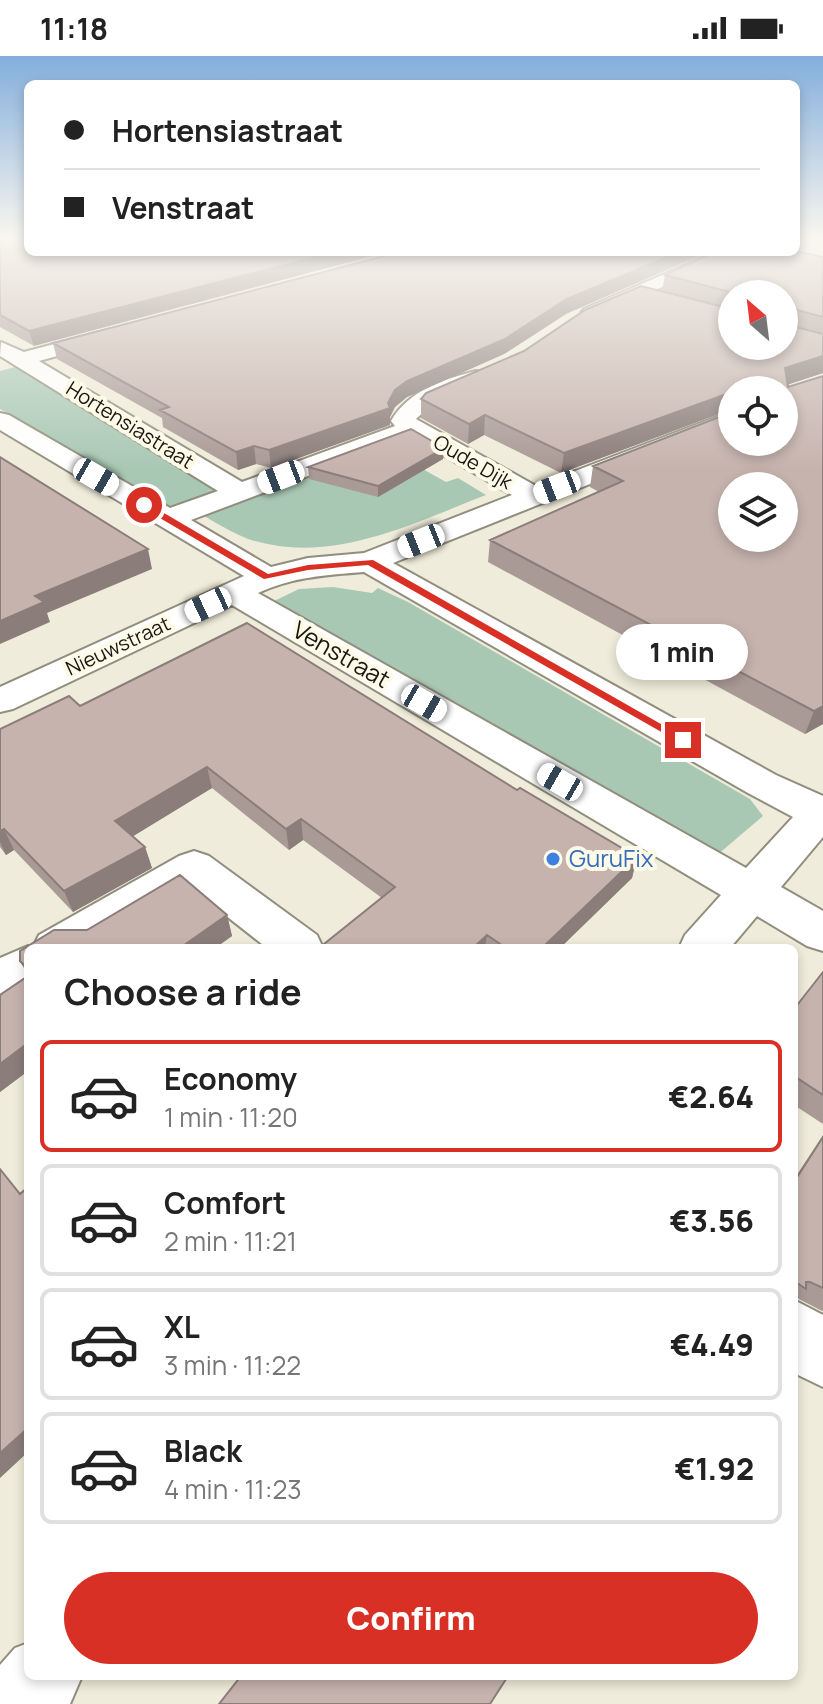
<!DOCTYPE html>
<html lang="en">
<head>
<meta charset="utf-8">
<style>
  :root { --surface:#fff; --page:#f2f2f2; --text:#222; --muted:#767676; --line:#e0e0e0; --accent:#d93025 }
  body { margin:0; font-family:Manrope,sans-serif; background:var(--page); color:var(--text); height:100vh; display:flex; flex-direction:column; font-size:30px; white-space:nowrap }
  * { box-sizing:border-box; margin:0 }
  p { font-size:26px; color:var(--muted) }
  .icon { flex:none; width:44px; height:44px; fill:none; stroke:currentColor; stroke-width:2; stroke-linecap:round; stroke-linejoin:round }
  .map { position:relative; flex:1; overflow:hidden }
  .details { position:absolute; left:24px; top:888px; width:774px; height:736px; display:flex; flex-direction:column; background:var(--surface); border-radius:12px; box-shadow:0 4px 12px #0003 }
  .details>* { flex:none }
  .top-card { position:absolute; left:24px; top:24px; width:776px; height:176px; border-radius:12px; box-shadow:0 4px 12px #0003; display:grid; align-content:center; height:176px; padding:0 40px; background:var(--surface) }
  .needle { width:52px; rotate:332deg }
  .fabs { position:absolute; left:718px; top:224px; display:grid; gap:16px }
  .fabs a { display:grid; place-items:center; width:80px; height:80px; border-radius:50%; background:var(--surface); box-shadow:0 4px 12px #0003; font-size:40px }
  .end { position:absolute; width:36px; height:36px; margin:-18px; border:10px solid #d93025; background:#fff; box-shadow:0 0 0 4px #fff }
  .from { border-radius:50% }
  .bubble { position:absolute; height:56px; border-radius:28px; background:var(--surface); box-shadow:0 4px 12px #0003; font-size:26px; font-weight:800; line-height:56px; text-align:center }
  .car { position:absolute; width:24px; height:48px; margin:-24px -12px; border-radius:10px; box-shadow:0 0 6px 2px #0007; background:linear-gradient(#fff 24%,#345 0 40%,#fff 0 76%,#345 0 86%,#fff 0) }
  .top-card b { display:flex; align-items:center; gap:28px; height:76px; font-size:30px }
  .top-card b+b { border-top:2px solid var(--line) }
  .top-card i { width:20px; height:20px; background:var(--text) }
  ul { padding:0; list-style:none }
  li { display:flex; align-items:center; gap:24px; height:112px; margin:0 16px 12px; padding:0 24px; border:4px solid var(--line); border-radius:12px }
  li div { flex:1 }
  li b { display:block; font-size:30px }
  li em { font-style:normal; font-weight:800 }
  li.active { border-color:var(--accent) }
  li>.icon { width:72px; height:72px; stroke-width:1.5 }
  h2 { padding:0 40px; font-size:36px; line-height:96px }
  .button { display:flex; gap:16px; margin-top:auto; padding:16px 40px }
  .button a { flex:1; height:92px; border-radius:48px; background:var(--accent); color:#fff; font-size:32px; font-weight:800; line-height:92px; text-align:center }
  .status { display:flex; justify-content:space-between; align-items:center; height:56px; padding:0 40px; background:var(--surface); direction:ltr }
  .status svg { height:22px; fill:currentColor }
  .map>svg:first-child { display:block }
</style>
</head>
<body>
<div class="status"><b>11:18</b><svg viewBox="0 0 49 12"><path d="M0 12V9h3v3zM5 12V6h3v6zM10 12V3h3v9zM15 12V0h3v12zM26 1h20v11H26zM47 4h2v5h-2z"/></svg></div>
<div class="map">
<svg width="823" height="1648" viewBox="0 0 823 1648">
  <rect width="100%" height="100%" fill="#f0ecdb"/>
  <!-- green -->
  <path fill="#a9c8b4" d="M15,311L216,435L170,450L0,353V315Z
    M385,392L446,426L458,422L486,439C411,468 330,510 248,483C233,477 218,468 204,460Z
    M333,531L372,537L378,532L408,546L750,743L763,760L716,800L272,546L299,533Z"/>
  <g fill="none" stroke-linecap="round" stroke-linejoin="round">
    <defs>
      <path id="minor" d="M715,196H737L598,261H584L581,257L584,253Z
        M111,273L118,275L121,279L118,283L39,305L242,426L395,370L391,365C408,335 444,323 476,315L484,317L487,322L484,327L432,348L416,363L536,430L732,355V371L393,507L776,719L823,740V781L781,831L823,855V895L807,890L757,860L730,892H679L685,879L721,839L232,549L13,653L0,656V631L244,520L0,374V357L9,359L170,452L218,435L0,300L1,286L24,296ZM412,381L512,439L364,497L308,502L271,511L191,464ZM364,516L748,737L793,761L746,812L258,537C292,521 326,519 364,516Z
        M194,795L209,800L317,879L323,892H267L192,833L94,892H28V933L0,945V902L28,890L33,891L39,879L179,800Z
        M794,1244L823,1259V1331L794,1317Z
        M28,1587V1620H82L70,1648H0V1609L15,1592Z"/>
    </defs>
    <!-- minor casing -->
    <use href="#minor" stroke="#918e7e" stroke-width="4"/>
    <!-- minor -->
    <use href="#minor" fill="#fff" fill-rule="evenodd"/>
  </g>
  <!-- wall -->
  <path fill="#aa9a96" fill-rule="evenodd" d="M0,181H28L34,290L0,271Z
    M823,201V317L787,329L823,668L805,678L488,506L490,484L599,436L590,431L593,410L732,356L784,334H732V353L561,417L484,379L468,388L421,362V343L662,235L665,219ZM732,238H784L732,290Z
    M566,258L504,298L407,341L395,351L390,361V369L271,412L256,408L238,414L163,371L162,362L57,303L53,287Z
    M443,403L378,441L309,423L308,411Z
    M80,650L517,734L637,801L632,822L560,892H319L382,842L303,784L289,794L212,732L133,780L145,791L152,812L73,856L14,794L6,799L0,791V673Z
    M180,819L227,859L232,880L215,892H28V1015L0,1036V939L28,920L20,905V895L54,874H87Z
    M823,916V1068L794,1049V953Z
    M823,1079V1254L822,1255L797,1242L794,1246V1123Z"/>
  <!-- shaded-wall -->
  <path fill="#8b7d7a" d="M335,196H387L34,290L29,275Z
    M679,196H708L566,258L504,298L407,341L395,351L390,361V369L271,412L269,394L388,347L395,334L407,325L567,243Z
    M823,300V317L780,331L785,312Z
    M732,336V353L561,417L564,397Z
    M485,359L484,379L468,388L469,368Z
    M254,390L256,408L238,414L236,396Z
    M444,392L443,403L378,441V430Z
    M148,493L152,513L47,557L50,566L0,588V565L35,540Z
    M823,650V668L805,678L814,655Z
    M207,711L212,732L122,787L115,765Z
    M301,763L303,784L289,794L286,773Z
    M4,773L14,794L6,799L0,786V775Z
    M145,791L152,812L73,856L64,835Z
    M637,801L632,822L560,892H542Z
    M227,859L232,880L215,892H180Z
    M487,879L485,892H473Z
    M28,987V1015L0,1036V1008Z
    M28,1372V1396L0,1422V1397Z"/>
  <!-- building -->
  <path fill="#c6b3ae" stroke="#8b7d7a" stroke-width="2" fill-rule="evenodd" d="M0,181H28V196H335L29,275L0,259Z
    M796,195L823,201V261L790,252L786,254L788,269L823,278V300L785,312L788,331L823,320V650L814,655L490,484L623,425L593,410L732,356V386H784V334H732V336L564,397L485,359L469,368L421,343L426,337L524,295L585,254L641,230L732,253V290H784V238H737L665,219L714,196ZM732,430H784V482H732Z
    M400,196H679L567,243L505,283L407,325L395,334L388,347L390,352L269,394L254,390L236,396L160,354L169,351L53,287Z
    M411,373L444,392L378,430L308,411Z
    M0,401L148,493L35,540L44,546L0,565Z
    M247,567L517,734L520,732L637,801L542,892H506L487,879L473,892H319L395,831L301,763L286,773L207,711L115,765L145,791L64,835L4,773L0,775V673L69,640L80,650Z
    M180,819L227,859L180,892H28V913L20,905V895L54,874H87Z
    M823,916V1039L794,1020V953Z
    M28,920V987L0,1008V939Z
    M823,1081V1232L810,1226H806V1233L794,1225V1126Z
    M0,1113L20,1138L28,1131V1344L27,1345L28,1346V1372L0,1397Z
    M241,1620H508L490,1648H219Z"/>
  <!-- sky -->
  <linearGradient id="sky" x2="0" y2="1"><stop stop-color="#83aedc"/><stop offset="0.44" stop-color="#f8f6ef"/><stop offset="1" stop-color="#f8f6ef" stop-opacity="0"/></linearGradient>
  <rect width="823" height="412" fill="url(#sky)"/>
  <!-- route -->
  <path fill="#d93025" d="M141,447H147L268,518L308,509L373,504L689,684L679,686L368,509L308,514L264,523L141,451Z"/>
  <!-- markers -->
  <circle fill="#3f7fe0" stroke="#fdfae8" stroke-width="3" cx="553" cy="803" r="8"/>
  <g text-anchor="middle" stroke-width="8" stroke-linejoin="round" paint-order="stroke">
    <!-- far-street labels -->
    <g font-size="20" fill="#181711" stroke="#fdfae8">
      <text transform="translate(130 369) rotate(32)" y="7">Hortensiastraat</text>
      <text transform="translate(473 406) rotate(30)" y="7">Oude Dijk</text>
      <text transform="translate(118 590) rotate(-25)" y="7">Nieuwstraat</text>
    </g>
    <!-- street labels -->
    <g font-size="24" fill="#181711" stroke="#fdfae8">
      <text transform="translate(341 599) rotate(30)" y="8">Venstraat</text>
    </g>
    <!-- shop labels -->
    <g font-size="24" fill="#366cbe" stroke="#fdfae8" text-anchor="start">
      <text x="569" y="811">GuruFix</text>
    </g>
  </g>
</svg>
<div class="fabs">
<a><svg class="needle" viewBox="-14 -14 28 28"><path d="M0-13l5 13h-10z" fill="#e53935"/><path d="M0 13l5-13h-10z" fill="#767676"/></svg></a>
<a><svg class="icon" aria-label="locate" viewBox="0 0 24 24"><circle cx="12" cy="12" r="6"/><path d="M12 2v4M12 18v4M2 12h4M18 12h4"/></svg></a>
<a><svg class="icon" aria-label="layers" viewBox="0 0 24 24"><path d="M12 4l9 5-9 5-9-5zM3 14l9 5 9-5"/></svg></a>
</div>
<i class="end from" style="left:144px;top:449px"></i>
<i class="end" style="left:683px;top:684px"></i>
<div class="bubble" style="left:616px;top:568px;width:132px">1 min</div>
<i class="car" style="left:96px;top:421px;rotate:120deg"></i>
<i class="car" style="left:281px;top:421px;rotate:249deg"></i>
<i class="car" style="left:557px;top:431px;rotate:249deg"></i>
<i class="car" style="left:421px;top:485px;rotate:248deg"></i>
<i class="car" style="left:208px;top:549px;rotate:245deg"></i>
<i class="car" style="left:424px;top:647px;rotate:120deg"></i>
<i class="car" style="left:560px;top:726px;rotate:300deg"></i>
<div class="top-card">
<b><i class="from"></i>Hortensiastraat</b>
<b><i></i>Venstraat</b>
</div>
<section class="details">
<h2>Choose a ride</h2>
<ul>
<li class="active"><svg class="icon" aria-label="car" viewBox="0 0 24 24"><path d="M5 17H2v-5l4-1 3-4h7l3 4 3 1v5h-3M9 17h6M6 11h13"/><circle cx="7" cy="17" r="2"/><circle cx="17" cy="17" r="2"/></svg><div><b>Economy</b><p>1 min · 11:20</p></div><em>€2.64</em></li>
<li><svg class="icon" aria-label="car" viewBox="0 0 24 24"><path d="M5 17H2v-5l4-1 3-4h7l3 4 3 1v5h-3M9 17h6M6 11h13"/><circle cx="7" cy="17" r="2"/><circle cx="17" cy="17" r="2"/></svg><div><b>Comfort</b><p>2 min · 11:21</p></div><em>€3.56</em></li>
<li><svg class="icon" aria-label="car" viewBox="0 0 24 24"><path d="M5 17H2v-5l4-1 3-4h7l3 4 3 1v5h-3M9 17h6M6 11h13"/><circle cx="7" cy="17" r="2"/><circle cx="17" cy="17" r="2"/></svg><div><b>XL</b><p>3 min · 11:22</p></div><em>€4.49</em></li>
<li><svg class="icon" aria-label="car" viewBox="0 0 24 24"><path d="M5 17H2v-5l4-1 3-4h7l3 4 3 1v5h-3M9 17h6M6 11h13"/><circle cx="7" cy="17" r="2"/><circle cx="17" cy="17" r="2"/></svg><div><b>Black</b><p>4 min · 11:23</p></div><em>€1.92</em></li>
</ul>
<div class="button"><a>Confirm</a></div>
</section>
</div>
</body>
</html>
